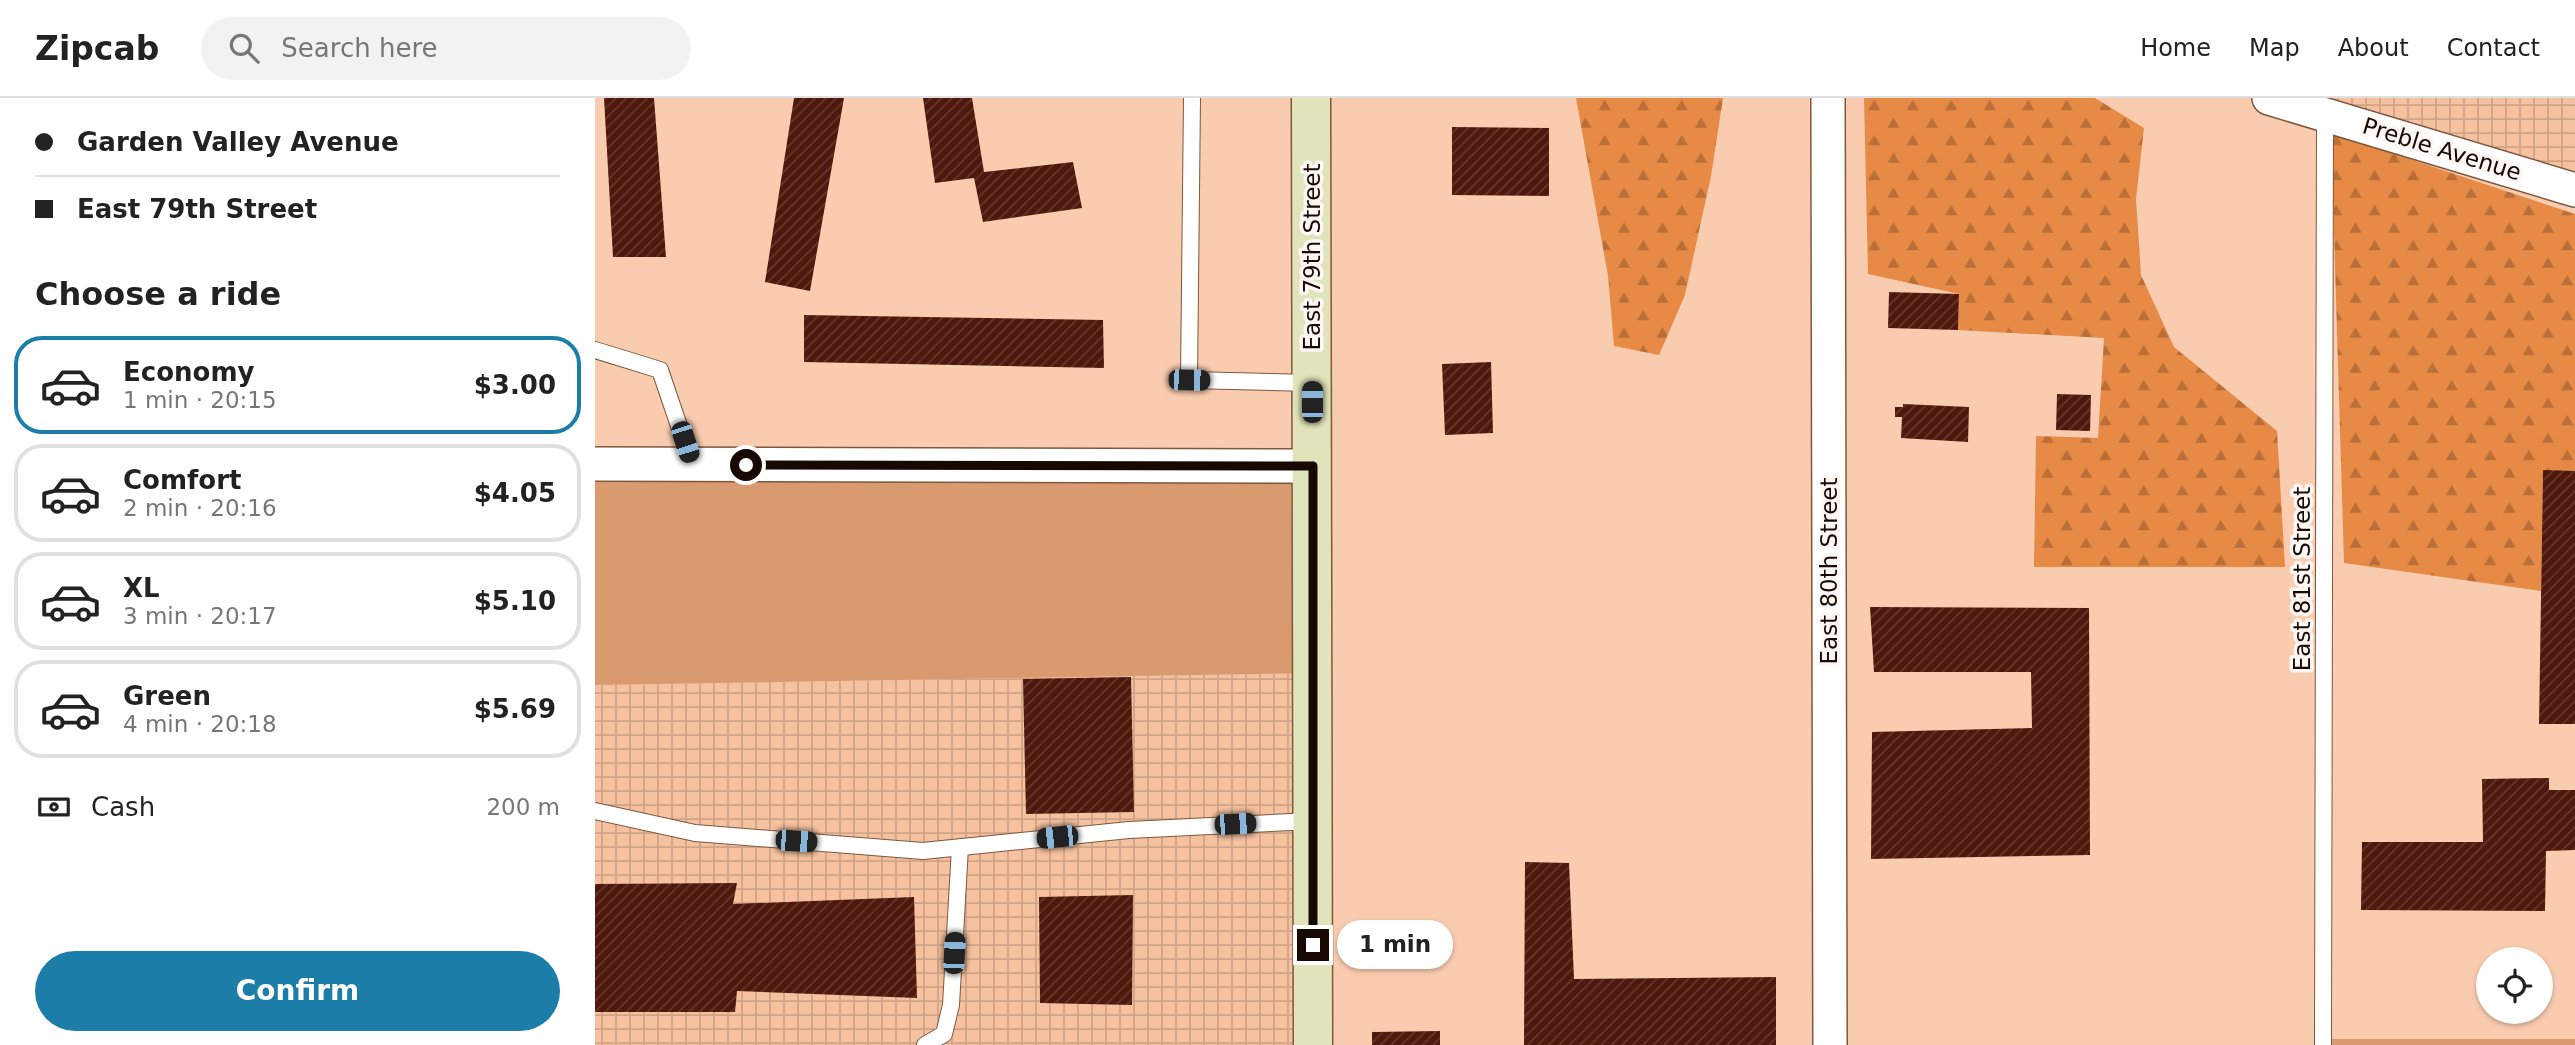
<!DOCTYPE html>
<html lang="en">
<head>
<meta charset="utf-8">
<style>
  :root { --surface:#fff; --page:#f2f2f2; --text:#222; --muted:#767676; --line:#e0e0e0; --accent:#1c7da9 }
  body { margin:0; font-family:"DejaVu Sans",sans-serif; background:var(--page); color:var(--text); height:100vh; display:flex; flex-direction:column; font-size:26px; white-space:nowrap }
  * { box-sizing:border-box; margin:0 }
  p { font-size:23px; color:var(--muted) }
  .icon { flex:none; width:38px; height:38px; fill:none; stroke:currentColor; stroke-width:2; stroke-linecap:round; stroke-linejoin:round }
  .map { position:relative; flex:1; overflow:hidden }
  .sheet { display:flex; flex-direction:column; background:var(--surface); width:595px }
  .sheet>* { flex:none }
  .hud { display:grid; align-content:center; height:154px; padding:0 35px; background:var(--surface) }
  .controls { position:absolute; left:1881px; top:849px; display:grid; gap:14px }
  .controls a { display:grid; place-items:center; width:77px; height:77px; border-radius:50%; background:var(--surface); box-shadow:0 2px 5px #0004; font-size:35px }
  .end { position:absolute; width:32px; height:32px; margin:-16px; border:9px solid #170802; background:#fff; box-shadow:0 0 0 4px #fff }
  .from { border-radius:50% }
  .bubble { position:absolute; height:49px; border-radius:24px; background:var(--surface); box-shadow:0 2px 5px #0004; font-size:23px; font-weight:700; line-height:49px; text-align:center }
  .car { position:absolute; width:21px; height:42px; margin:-21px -10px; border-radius:9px; box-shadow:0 0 5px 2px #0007; background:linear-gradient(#222 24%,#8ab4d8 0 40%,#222 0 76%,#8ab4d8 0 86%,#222 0) }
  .hud b { display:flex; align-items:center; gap:24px; height:66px; font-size:26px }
  .hud b+b { border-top:2px solid var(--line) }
  .hud i { width:18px; height:18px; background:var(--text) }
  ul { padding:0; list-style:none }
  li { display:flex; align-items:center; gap:21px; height:98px; margin:0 14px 10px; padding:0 21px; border:4px solid var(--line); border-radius:28px }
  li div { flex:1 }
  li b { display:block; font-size:26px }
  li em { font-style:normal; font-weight:700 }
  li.current { border-color:var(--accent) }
  li>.icon { width:63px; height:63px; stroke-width:1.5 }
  h2 { padding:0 35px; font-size:32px; line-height:84px }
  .pay { display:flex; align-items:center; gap:18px; height:77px; padding:0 35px; font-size:26px }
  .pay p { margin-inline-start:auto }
  .primary-button { display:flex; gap:14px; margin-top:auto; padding:14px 35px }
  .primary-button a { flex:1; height:80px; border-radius:42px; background:var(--accent); color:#fff; font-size:28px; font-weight:700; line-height:80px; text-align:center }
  header { display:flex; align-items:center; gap:42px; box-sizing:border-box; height:98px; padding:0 35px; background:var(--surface); border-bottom:2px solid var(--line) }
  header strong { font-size:33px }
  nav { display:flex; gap:38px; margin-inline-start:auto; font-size:24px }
  .search { width:490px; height:63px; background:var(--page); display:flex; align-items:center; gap:18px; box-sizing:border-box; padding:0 24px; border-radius:38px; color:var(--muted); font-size:26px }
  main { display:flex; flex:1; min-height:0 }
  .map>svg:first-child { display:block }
</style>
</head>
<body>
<header>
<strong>Zipcab</strong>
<div class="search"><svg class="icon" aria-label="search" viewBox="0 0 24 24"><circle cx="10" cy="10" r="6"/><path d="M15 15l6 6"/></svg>Search here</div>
<nav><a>Home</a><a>Map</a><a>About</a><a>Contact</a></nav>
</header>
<main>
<section class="sheet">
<div class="hud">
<b><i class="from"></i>Garden Valley Avenue</b>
<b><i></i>East 79th Street</b>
</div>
<h2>Choose a ride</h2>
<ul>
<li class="current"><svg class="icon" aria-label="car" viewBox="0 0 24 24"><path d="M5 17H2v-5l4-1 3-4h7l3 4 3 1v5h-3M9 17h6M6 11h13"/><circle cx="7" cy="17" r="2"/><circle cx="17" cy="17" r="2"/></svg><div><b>Economy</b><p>1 min · 20:15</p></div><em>$3.00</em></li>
<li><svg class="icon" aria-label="car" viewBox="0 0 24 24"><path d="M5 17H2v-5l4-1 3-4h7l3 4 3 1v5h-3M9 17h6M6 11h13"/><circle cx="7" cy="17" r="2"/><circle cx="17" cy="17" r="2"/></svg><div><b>Comfort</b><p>2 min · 20:16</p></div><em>$4.05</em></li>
<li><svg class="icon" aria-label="car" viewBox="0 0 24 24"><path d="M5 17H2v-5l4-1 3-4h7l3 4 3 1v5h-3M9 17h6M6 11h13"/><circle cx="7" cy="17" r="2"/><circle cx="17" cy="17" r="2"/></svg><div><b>XL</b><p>3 min · 20:17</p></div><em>$5.10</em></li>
<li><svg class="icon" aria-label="car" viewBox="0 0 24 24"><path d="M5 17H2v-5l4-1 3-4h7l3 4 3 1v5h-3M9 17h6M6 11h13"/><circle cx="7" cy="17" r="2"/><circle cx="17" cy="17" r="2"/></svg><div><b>Green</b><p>4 min · 20:18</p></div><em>$5.69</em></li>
</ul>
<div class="pay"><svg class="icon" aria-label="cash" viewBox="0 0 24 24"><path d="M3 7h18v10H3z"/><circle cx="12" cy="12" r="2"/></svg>Cash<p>200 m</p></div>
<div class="primary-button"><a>Confirm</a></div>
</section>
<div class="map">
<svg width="1980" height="947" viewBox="0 0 1980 947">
  <defs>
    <pattern id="industrial-grid" width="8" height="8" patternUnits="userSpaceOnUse" patternTransform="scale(1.75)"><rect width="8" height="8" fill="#f5c19f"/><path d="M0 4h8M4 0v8" fill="none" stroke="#d1a487"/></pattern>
    <pattern id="forest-firs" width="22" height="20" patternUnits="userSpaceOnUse" patternTransform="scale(1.75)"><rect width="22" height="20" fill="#e78a46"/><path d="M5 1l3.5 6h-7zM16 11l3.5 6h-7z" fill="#ba6f38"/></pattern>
    <pattern id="building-hatch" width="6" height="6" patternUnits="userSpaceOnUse" patternTransform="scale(1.75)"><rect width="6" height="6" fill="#4e180c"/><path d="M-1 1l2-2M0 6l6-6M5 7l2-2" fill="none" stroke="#63372d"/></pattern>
  </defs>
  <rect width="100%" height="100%" fill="#faccaf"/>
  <!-- industrial -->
  <path fill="url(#industrial-grid)" d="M1674,0H1980V92Z
    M718,575V947H0V587Z"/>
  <!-- grass -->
  <path fill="#d99a70" d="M0,366L718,368V575L0,587Z
    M1728,941H1980V947H1728Z"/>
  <!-- forest -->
  <path fill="url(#forest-firs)" d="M981,0H1128L1116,78L1090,197L1064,257L1019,248L1013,178Z
    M1269,0H1500L1549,30L1541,101L1546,177L1579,249L1682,333L1690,469H1439L1441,338L1503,340L1509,240L1363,232L1364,196L1273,176Z
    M1736,35L1980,116V373H1948L1946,493L1749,465Z"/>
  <!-- building -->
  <path fill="url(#building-hatch)" d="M9,0H59L71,159H18Z
    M199,0H249L215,193L170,184Z
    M328,0H377L389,74L478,64L487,110L388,124L379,80L340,85Z
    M857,29L954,30V98L857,97Z
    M1294,194L1364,196L1363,232L1293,230Z
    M209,217L508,222L509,270L209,264Z
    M896,264L898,335L850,337L847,266Z
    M1462,296L1496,297L1495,333L1461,332Z
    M1308,306L1374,309L1373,344L1306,340L1307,319H1300V309H1308Z
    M1948,372L1980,373V626H1944Z
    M1275,509L1494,510L1495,757L1276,761L1277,634L1437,630L1436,574H1279Z
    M536,579L539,714L431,716L428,581Z
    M1954,680V692H1980V752L1951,753L1950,813L1766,812L1767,744H1888L1887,681Z
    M930,764L974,765L979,881L1181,879V947H929Z
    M142,785L138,806L319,799L322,900L142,893L140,914H0V786Z
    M538,797L537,907L445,905L444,799Z
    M845,933V947H777V934Z"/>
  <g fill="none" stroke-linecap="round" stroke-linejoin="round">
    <defs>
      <path id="lane" d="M597,0L594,282L717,285
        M0,252L65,272L97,366
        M0,713L100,735L328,753L534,732L718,723
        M330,947L349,936L356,907L365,749
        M1728,947L1730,16"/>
      <path id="street" d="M1233,0L1235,947
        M1674,0L1980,92
        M0,366L718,368"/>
      <path id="secondary" d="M716,0L718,947"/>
    </defs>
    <!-- lane casing -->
    <use href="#lane" stroke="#7e573d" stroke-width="18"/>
    <!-- street casing -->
    <use href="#street" stroke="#7e573d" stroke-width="36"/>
    <!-- secondary casing -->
    <use href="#secondary" stroke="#7e573d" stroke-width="41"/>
    <!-- lane -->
    <use href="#lane" stroke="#fff" stroke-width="16"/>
    <!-- street -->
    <use href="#street" stroke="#fff" stroke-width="33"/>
    <!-- secondary -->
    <use href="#secondary" stroke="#e1e4ba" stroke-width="38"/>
  </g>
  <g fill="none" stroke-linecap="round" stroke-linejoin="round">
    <!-- route -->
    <path stroke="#170802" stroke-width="9" d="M151,367L718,368V847"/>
  </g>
  <g text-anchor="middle" stroke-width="7" stroke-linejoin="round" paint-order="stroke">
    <!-- street labels -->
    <g font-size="23" fill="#170802" stroke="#fcf7f4">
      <text transform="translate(1847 51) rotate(17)" y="8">Preble Avenue</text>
      <text transform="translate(717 159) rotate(-90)" y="8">East 79th Street</text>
      <text transform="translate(1234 473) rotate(-90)" y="8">East 80th Street</text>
      <text transform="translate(1707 481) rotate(-90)" y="8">East 81st Street</text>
    </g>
  </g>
</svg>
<div class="controls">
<a><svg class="icon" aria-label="locate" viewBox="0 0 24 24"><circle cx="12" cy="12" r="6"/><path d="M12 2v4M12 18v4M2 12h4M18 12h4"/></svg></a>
</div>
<i class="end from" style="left:151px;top:367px"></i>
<i class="end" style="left:718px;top:847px"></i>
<div class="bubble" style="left:742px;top:822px;width:116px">1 min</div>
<i class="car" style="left:594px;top:282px;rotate:91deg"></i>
<i class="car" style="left:717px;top:304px;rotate:0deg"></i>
<i class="car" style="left:90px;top:344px;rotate:162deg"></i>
<i class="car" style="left:640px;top:726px;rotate:87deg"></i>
<i class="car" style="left:462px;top:739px;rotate:264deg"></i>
<i class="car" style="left:201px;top:743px;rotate:94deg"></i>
<i class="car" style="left:359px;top:855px;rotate:3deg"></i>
</div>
</main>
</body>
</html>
